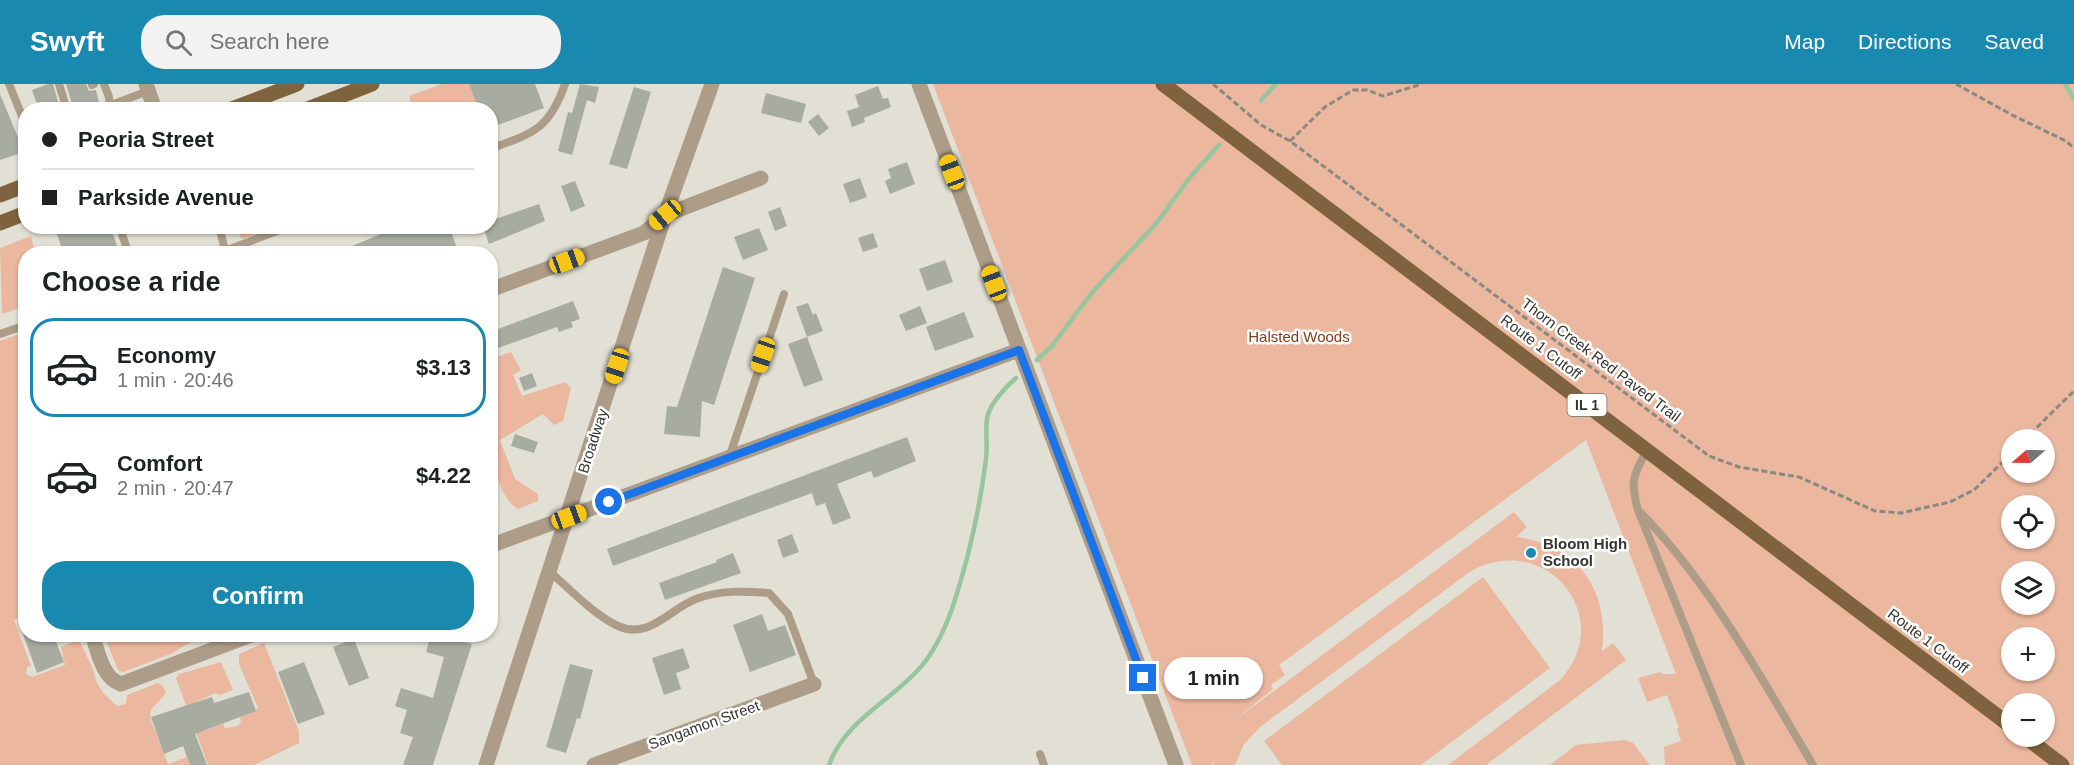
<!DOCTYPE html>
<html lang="en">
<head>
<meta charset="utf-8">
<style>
  :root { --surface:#fff; --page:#f2f2f2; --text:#202124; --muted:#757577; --line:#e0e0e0; --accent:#1989af }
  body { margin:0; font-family:Arial,sans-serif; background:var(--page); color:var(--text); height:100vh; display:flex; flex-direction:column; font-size:22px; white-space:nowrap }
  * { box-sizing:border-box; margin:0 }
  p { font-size:20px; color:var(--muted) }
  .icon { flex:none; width:33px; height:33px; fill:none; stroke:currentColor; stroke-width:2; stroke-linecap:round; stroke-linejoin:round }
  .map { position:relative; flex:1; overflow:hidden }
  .sheet { position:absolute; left:18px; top:162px; width:480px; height:396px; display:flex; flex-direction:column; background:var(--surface); border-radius:24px; box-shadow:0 2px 4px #0004 }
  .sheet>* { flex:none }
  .top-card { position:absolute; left:18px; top:18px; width:480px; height:132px; border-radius:24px; box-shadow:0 2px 4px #0004; display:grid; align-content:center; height:132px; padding:0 24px; background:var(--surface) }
  .needle { width:39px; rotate:250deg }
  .buttons { position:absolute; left:2001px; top:345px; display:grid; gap:12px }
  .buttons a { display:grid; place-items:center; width:54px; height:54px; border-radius:50%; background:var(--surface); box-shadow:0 2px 4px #0004; font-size:30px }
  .end { position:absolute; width:27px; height:27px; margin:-14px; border:8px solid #1a73e8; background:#fff; box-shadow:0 0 0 3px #fff }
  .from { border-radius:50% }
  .bubble { position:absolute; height:42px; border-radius:21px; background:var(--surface); box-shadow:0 2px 4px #0004; font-size:20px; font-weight:600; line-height:42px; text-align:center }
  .car { position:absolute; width:18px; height:36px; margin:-18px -9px; border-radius:8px; box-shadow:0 0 4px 2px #0007; background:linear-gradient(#f5c518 24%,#345 0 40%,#f5c518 0 76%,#345 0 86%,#f5c518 0) }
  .top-card b { display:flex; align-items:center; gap:21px; height:57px; font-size:22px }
  .top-card b+b { border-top:2px solid var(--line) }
  .top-card i { width:15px; height:15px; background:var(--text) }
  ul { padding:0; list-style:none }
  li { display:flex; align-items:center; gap:18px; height:99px; margin:0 12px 9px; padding:0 12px; border:3px solid transparent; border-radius:24px }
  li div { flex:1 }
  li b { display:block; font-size:22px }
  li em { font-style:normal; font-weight:600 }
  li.active { border-color:var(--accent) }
  li>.icon { width:54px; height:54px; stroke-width:1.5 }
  h2 { padding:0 24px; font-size:27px; line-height:72px }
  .action { display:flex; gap:12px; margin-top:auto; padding:12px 24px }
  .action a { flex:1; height:69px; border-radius:24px; background:var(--accent); color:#fff; font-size:24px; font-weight:600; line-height:69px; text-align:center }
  header { display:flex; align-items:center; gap:36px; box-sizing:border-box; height:84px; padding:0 30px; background:var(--accent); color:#fff }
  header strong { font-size:28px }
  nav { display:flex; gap:33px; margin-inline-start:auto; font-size:21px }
  .search { width:420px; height:54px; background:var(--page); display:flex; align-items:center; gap:15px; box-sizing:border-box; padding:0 21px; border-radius:24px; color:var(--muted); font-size:22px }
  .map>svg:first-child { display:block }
</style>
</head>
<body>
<header>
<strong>Swyft</strong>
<div class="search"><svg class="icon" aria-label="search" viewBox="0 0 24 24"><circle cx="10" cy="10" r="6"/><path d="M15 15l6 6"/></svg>Search here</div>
<nav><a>Map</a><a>Directions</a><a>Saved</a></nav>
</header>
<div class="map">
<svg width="2074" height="681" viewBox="0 0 2074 681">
  <rect width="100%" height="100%" fill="#e2e0d4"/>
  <!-- green -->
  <path fill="#ebb79e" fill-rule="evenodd" d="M442,0H469L479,25H413L409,12Z
    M933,0H2074V681H1665L1664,663L1681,657L1677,645L1679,644L1667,611L1647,618L1638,594L1661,588L1662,590H1676L1586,356L1279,581L1285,591L1271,601L1273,605L1235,636L1514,428L1527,443L1516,453C1577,461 1610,505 1602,567L1613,559L1626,576L1486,681H1448L1560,596C1618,534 1546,446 1471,487L1260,643L1244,660L1235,681H1213L1215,671L1212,681H1192ZM2012,356H2044V388H2012ZM2012,422H2044V454H2012ZM2012,488H2044V520H2012ZM2012,554H2044V586H2012ZM2012,620H2044V652H2012Z
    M235,143H275L242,155Z
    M31,152L35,169L26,170L25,222L2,230L0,164Z
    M25,248L26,531L14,536L31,582L27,583L26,590L32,593L65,581L61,563L79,556L93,585L96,597L104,610L117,622L126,620L127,611L158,599L163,602L166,609L151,626L150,634L168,680L187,673L190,681H0V257Z
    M511,268L521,286L513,291L522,312L565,298L571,304L563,337L554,341L543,330L500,356L515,395L538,410V417L518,425C483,404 490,312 491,275Z
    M1483,493L1550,584L1421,681H1282L1264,657Z
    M104,551H125L127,555L138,551H194L195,555L173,569L123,588L118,586Z
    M264,559L299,647V659L254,681H208L176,594L179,590L221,578L233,606L219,611L215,609L194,619L204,647L223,640L225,644L238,642L241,638L240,633L258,624L239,580V570Z
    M1625,656L1633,659L1650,681H1550L1576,661Z"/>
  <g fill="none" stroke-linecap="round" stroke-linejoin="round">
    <!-- stream -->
    <path stroke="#96c59f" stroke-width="4.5" d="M2065,0L2074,15
      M1261,16L1276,0
      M1037,276L1051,263L1094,206L1155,141L1191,92L1219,61
      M829,681C844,638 889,618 918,586C935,568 945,545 953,522C968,476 980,423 986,375C988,362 985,347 987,334C990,319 1005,304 1016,294"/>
  </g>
  <!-- building -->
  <path fill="#a7aba0" d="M48,0H53L60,25L39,26L32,6Z
    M66,0H86L89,7L96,6L99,19L92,26H77V18L72,20Z
    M469,0H535L544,24L490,44V26H479Z
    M580,0L599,3L595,19L587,16L572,71L558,67L568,28L572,29Z
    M878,2L883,15L888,14L891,23L864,34L865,38L852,43L847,27L859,23L855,11Z
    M634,3L651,8L627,85L609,80Z
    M766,9L806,20L801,39L761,29Z
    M0,10L24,68L0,76Z
    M818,30L829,44L819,52L808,38Z
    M907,78L915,100L890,110L885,97L891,94L888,85Z
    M860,94L867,113L850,119L843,100Z
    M575,97L585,122L571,128L561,102Z
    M539,120L545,137L489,160L483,142H490V137Z
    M780,123L787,142L775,147L768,128Z
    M54,142H110L120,170H64Z
    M400,142H449L459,170H333Z
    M759,144L768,166L743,176L734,153Z
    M873,149L878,163L863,168L858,154Z
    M945,176L953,198L927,207L919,185Z
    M723,183L755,194L714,321L702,317L700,353L664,350L667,322L677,323Z
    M573,217L580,235L571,238L573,243L559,248L557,243L490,267V248Z
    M808,219L813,231L816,229L823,247L807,253L796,223Z
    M920,222L927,239L906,247L899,231Z
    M964,228L974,253L935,267L926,243Z
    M807,253L823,296L804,303L788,260Z
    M532,289L537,302L524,307L519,294Z
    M515,350L538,358L534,369L511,362Z
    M907,353L916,377L874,394L871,387L837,400L851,434L833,441L825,419L816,422L812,409L613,482L607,465Z
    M792,450L799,468L783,474L777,456Z
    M733,469L741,489L665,516L659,499L717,478L716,476Z
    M762,530L768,547L785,541L796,571L750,588L733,541Z
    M23,550H53L64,578L37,589Z
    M431,550L472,560L433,681H403L413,653L400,649L407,626L395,622L401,604L433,614L444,573L426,568Z
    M354,555L369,594L349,602L333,563Z
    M683,564L690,584L676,589L681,605L664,611L652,574Z
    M304,578L325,630L298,640L278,588Z
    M570,580L593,586L580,635L577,634L566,669L546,663Z
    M249,608L256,627L195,650L207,681H190L183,662L164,670L151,633L212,613L214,619Z"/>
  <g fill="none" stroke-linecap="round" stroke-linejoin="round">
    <!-- path -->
    <path stroke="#8a8981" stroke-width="3" stroke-dasharray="6 3" stroke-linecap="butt" d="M1213,0L1261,41L1290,57L1709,372L1739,383L1799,393L1875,427L1901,429L1950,418L1974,406L2012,369
      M1956,0L2012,31L2066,57L2074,64
      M1290,57L1325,23L1353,6H1367L1383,12L1422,0
      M2024,356L2074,307"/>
    <!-- lane -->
    <path stroke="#ac9c88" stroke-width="8" d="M9,0L26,42
      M59,0L67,26
      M104,0L109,13L110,26
      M92,1L94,0
      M98,26L148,7
      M490,65C533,49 549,46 565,0
      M119,142L129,170
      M219,142L225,166
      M217,170L290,142
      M0,250L26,241
      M729,374L784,210
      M1638,426C1630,398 1633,391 1647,366
      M550,488C569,504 595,532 618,542C650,556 669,525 696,515C719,506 745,507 769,509L788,530L814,600
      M1040,670L1044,681
      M1741,681L1638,426C1711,500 1760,592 1813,681"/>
    <!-- street -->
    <path stroke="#ac9c88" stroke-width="15" d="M146,0L155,26
      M919,0L1176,681
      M490,206L644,149L665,131L761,94
      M490,462L1019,266
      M92,550C98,567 102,594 121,600L254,550
      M486,681L665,131L712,0
      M594,681L814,600"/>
    <!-- primary -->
    <path stroke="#7f633f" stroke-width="15" d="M1163,0L2012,643
      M229,26L297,0
      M305,26L372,0
      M0,111L26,101
      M0,139L26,129
      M2024,652L2062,681"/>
  </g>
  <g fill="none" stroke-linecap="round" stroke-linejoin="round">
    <!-- route -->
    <path stroke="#1a73e8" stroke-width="8" d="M609,418L1019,266L1143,594"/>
  </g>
  <!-- markers -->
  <circle fill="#1989af" stroke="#fff" stroke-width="2" cx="1531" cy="469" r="6"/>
  <g text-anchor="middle" stroke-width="5" stroke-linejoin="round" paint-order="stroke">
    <!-- shield labels -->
    <rect fill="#fff" stroke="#72726e" stroke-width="1.5" x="1567.5" y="310" width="39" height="22" rx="4.5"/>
    <g font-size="14" font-weight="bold" fill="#353530">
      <text x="1587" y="326">IL 1</text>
    </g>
    <!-- park labels -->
    <g font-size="15" fill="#803d18" stroke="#fff">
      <text x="1299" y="258">Halsted Woods</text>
    </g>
    <!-- street labels -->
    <g font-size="15" fill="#353530" stroke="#fff">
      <text transform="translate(1541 263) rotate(37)" y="5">Route 1 Cutoff</text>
      <text transform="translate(1601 276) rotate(37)" y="5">Thorn Creek Red Paved Trail</text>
      <text transform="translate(593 357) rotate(-72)" y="5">Broadway</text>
      <text transform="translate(1928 557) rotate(37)" y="5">Route 1 Cutoff</text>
      <text transform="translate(704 641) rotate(-20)" y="5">Sangamon Street</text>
    </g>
    <!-- poi labels -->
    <g font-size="15" font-weight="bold" fill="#353530" stroke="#fff" text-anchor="start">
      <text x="1543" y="465">Bloom High<tspan x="1543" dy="17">School</tspan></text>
    </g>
  </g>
</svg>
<div class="buttons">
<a><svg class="needle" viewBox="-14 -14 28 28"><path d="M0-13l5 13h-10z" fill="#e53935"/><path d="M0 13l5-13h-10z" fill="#757577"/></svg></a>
<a><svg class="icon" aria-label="locate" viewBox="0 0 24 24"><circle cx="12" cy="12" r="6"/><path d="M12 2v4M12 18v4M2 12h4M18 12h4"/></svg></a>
<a><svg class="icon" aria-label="layers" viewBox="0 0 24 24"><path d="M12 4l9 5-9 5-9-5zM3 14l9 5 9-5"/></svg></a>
<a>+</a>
<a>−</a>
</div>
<i class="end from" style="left:609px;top:418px"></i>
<i class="end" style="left:1143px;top:594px"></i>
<div class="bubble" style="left:1164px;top:573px;width:99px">1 min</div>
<i class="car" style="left:952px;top:88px;rotate:339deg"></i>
<i class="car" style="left:665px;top:131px;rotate:230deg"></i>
<i class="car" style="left:567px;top:177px;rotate:70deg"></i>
<i class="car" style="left:994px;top:199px;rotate:339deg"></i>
<i class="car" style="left:763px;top:271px;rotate:199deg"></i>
<i class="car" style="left:617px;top:282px;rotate:198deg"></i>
<i class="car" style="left:569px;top:433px;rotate:70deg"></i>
<div class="top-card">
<b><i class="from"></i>Peoria Street</b>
<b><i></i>Parkside Avenue</b>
</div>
<section class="sheet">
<h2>Choose a ride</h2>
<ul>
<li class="active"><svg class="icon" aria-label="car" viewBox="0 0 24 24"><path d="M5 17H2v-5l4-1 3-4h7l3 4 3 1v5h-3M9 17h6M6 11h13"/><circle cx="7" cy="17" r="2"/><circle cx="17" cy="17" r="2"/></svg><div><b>Economy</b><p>1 min · 20:46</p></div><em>$3.13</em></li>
<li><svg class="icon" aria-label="car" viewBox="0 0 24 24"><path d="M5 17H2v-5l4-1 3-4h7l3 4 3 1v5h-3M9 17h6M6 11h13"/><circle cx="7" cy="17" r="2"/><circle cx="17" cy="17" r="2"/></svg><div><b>Comfort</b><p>2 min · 20:47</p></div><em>$4.22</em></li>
</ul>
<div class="action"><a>Confirm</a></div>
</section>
</div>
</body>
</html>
